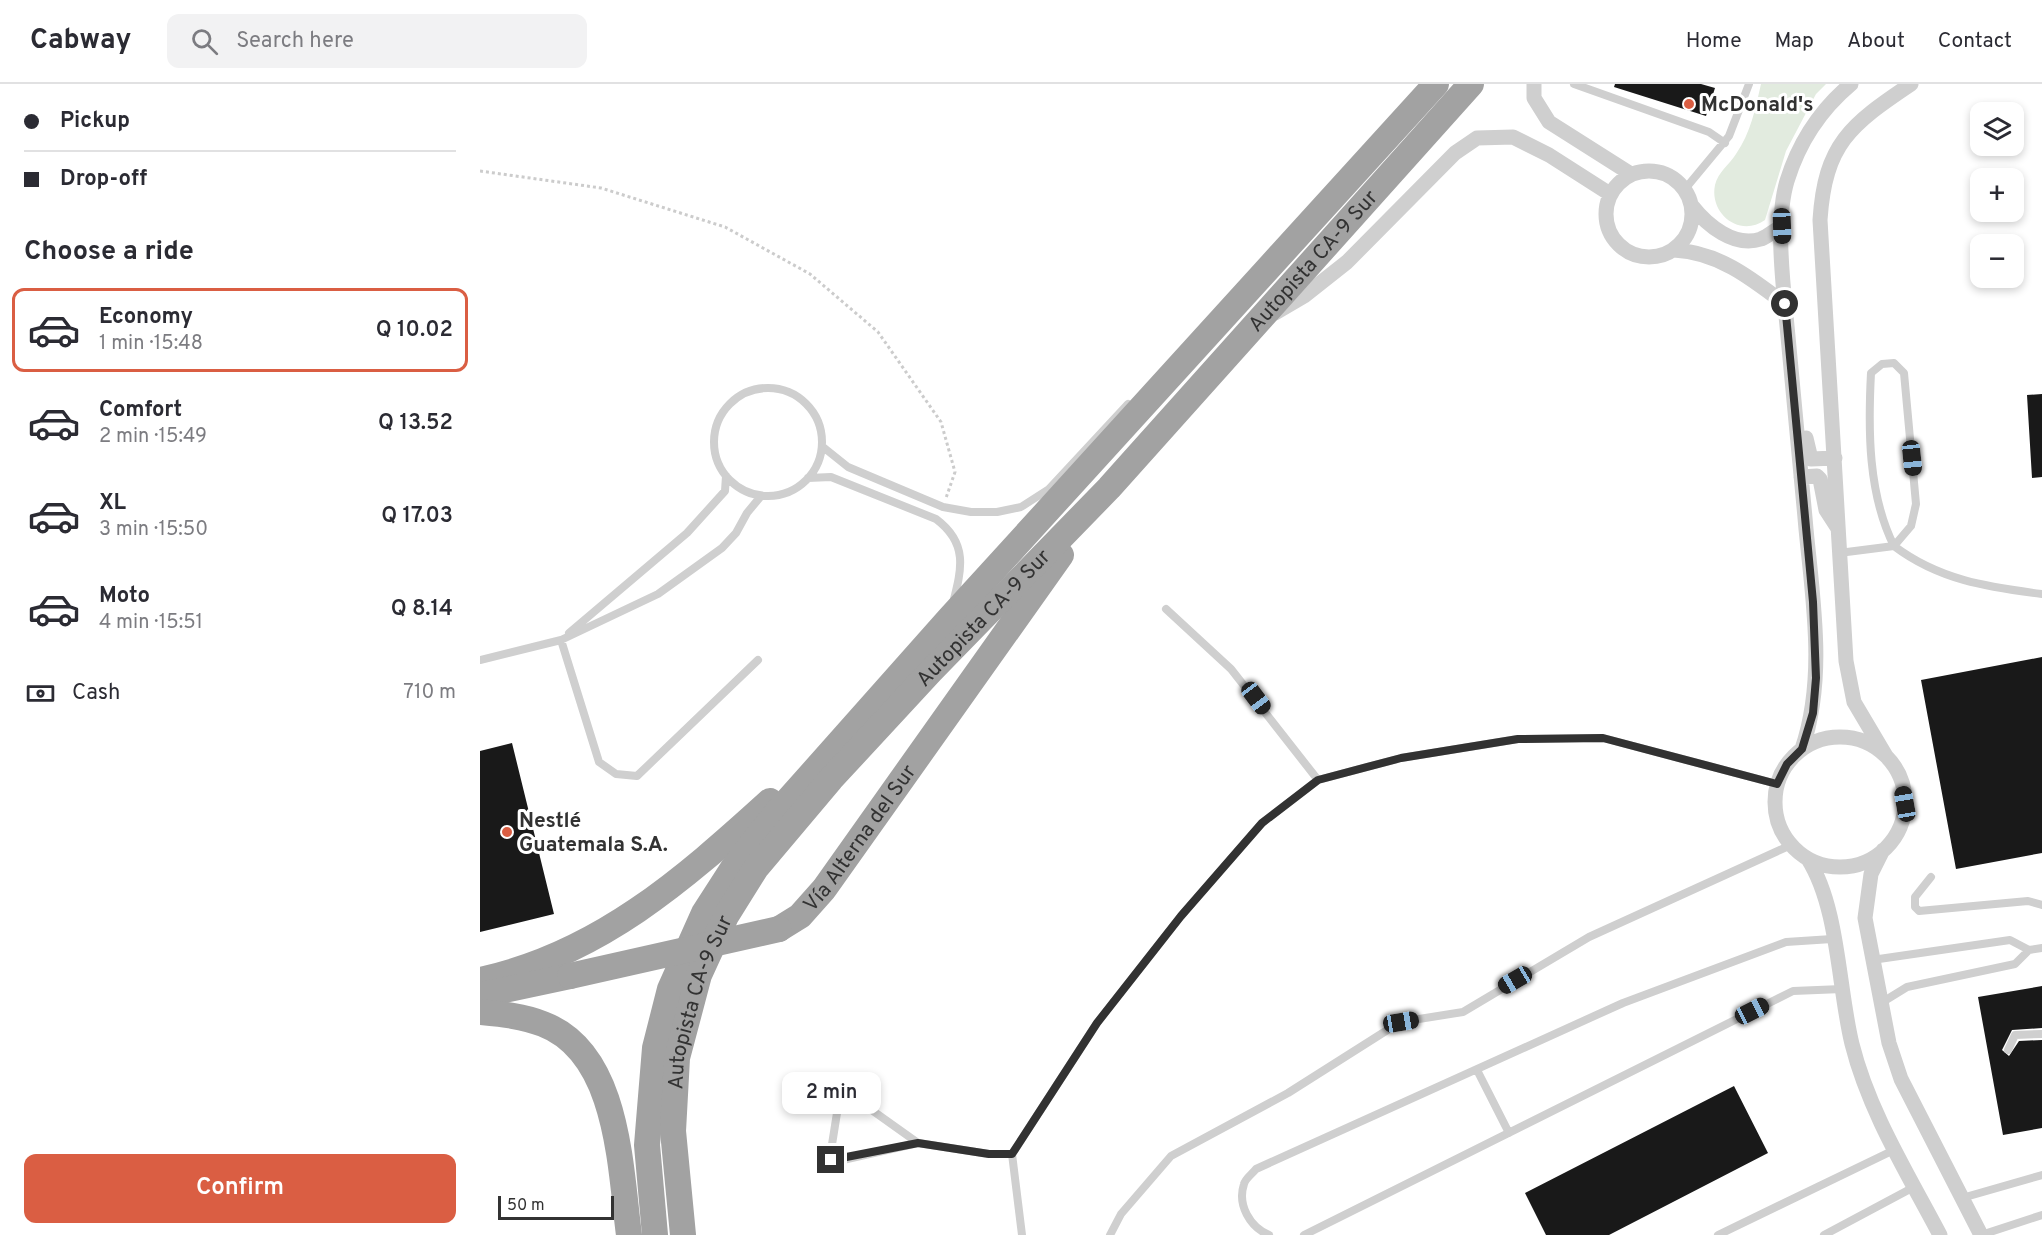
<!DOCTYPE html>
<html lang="en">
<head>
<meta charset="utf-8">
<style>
  :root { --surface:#fff; --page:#f2f2f3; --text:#2b2b33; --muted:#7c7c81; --line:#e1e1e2; --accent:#da5e43 }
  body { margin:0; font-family:Overpass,sans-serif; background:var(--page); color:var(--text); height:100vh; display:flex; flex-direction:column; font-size:22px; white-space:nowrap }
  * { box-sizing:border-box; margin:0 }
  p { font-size:20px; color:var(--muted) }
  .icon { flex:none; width:33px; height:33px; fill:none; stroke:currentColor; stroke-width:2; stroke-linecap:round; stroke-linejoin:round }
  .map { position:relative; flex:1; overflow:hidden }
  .side { display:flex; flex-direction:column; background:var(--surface); width:480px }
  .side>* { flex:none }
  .top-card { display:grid; align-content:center; height:132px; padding:0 24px; background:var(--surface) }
  .tools { position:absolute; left:1490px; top:18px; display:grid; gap:12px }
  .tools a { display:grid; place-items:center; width:54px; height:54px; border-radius:12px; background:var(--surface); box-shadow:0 3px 9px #0003; font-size:30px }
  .scale { position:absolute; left:18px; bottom:15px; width:116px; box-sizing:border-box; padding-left:6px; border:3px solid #323232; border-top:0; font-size:16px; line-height:21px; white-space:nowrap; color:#323232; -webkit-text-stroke:4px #fff; paint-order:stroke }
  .end { position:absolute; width:27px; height:27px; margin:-14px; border:8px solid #323232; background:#fff; box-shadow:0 0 0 3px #fff }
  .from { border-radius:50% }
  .bubble { position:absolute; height:42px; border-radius:12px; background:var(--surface); box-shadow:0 3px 9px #0003; font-size:20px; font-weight:600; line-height:42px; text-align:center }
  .car { position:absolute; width:18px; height:36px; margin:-18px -9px; border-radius:8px; box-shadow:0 0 4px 2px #0007; background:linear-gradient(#222 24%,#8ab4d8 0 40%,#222 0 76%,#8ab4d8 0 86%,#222 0) }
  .top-card b { display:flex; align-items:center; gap:21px; height:57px; font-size:22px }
  .top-card b+b { border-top:2px solid var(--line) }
  .top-card i { width:15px; height:15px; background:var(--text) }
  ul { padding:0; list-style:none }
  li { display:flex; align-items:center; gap:18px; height:84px; margin:0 12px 9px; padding:0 12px; border:3px solid transparent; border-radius:12px }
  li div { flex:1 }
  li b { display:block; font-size:22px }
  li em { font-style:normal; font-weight:600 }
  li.current { border-color:var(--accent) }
  li>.icon { width:54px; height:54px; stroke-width:1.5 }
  h2 { padding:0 24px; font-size:27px; line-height:72px }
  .pay { display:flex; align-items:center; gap:15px; height:66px; padding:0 24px; font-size:22px }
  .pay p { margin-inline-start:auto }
  .cta { display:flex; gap:12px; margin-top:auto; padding:12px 24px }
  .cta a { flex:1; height:69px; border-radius:12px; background:var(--accent); color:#fff; font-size:24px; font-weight:600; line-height:69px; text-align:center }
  header { display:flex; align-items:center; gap:36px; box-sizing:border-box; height:84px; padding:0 30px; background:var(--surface); border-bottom:2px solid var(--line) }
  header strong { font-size:28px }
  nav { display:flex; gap:33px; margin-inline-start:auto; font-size:21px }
  .search { width:420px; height:54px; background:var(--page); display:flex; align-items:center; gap:15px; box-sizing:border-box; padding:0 21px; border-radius:12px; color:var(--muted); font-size:22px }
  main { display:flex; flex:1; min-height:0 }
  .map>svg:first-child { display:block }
</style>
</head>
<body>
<header>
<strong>Cabway</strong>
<div class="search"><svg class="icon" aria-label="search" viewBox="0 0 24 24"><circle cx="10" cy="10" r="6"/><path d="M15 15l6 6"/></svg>Search here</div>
<nav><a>Home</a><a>Map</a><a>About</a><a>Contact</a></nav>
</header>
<main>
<section class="side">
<div class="top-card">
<b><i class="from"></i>Pickup</b>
<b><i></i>Drop-off</b>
</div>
<h2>Choose a ride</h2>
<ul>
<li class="current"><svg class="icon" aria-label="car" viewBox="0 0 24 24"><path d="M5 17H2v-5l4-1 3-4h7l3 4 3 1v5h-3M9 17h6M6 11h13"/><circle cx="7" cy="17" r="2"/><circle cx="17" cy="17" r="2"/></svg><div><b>Economy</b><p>1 min · 15:48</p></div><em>Q 10.02</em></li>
<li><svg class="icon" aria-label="car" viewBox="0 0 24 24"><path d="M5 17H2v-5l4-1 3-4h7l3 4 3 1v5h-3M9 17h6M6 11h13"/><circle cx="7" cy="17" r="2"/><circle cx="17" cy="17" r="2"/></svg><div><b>Comfort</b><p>2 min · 15:49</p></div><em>Q 13.52</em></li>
<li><svg class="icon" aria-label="car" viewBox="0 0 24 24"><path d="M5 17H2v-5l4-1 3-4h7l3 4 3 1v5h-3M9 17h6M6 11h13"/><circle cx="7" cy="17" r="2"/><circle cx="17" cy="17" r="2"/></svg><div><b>XL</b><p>3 min · 15:50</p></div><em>Q 17.03</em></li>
<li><svg class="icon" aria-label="car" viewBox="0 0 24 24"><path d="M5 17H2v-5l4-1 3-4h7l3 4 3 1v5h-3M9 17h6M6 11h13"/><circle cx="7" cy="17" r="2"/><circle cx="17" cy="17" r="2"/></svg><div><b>Moto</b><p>4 min · 15:51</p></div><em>Q 8.14</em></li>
</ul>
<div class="pay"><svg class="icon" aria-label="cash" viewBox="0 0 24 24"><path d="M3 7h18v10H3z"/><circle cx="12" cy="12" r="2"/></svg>Cash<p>710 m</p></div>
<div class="cta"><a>Confirm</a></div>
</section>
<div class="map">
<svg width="1562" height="1151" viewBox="0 0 1562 1151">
  <rect width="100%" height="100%" fill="#fff"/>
  <!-- green -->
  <path fill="#e2ebdf" d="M1281,0H1346L1336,10L1306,67L1285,136C1260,154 1229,130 1235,101C1238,88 1249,81 1256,70C1271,48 1275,26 1281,0Z"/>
  <!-- building -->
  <path fill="#191919" d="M1135,0H1221L1235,4L1226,32L1134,3Z
    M1562,310V393L1552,394L1547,311Z
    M1562,573V769L1476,785L1441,596Z
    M32,659L74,830L0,848V667Z
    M1562,902V944L1532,946L1522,966L1529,972L1539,957L1562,956V1044L1523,1051L1498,913Z
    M1254,1002L1288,1069L1129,1151H1066L1045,1109Z"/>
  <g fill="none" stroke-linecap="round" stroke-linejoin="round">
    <!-- path -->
    <path stroke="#ccc" stroke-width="3" stroke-dasharray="3 3" stroke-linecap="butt" d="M0,87L121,104L245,143L330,190L398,248L461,338L475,388L466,414"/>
    <!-- service -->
    <path stroke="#cfcfcf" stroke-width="8" d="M1094,0L1229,48L1245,59
      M1205,105L1249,52L1269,0
      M234 358a54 54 0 1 1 108 0a54 54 0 1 1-108 0Z
      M343,363L368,383L463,423L491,428H517L541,423L569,405L648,320
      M328,394L351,393L456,435C488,459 482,484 473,519
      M1359,469L1414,462C1388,410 1388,346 1391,289L1402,280L1414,279L1424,289L1436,420L1431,442L1414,462C1459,496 1507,503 1562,510
      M686,525L751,585L838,696
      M89,549L207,449L245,407L246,392
      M81,556L119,678L136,690L157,692L278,576
      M0,576L81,556L178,510L242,464L256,449L267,429L281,412
      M1451,793L1435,813V823L1439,827L1548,817L1562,821
      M1392,876L1530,856L1549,866L1562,864
      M1401,919L1427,903L1535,880L1549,866
      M1528,966L1535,951L1562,950
      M997,986L1029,1049
      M438,1059L365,1007L360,1010L350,1073L354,1078L438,1059L509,1070H532L617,939L701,832L782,739L838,696L921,674L1038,655L1123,654L1297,700
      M532,1070L542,1151
      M1482,1114L1562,1091
      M630,1151L641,1130L691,1072L808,1009L920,938L983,928L1109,853L1311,761
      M789,1151C770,1143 757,1121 764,1100C765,1095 772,1090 776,1085L1143,919L1306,858L1352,855
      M824,1151L1313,907L1362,905
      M1238,1151L1414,1066
      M1344,1151L1434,1103
      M1501,1151L1562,1131"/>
    <!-- minor -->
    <path stroke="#cfcfcf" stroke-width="15" d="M1054,0V14L1069,38L1151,90
      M1126 130a43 43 0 1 1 86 0a43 43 0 1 1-86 0Z
      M1212,122C1227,141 1254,164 1281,155C1288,152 1295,146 1302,142
      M1194,166C1238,168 1271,194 1305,220
      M795,229L824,212L867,178L975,69L997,54L1033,53L1069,71L1130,110
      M1326,354L1331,375L1355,374
      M1321,393L1337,392L1340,395L1346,426L1357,443
      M1295 718a65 65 0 1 1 130 0a65 65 0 1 1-130 0Z
      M1322,665C1346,594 1333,518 1326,445C1320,377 1313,309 1307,242C1303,200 1295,137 1307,97C1319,58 1340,26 1371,0
      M1406,672L1374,618L1366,577L1340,136C1345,60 1370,41 1431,0
      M1403,766L1391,790L1385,834L1409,959L1421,995L1501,1151
      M1328,775C1359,824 1358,903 1372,960C1389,1028 1428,1090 1460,1151"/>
    <!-- trunk -->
    <g stroke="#a2a2a2" stroke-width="26">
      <path id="s1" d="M299,845L320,832L344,805L581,471"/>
      <path d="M0,896C118,871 204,795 290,717"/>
      <path d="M6,910L90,892"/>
      <path d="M0,928C21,930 43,932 63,940C139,969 140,1083 149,1151"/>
      <path d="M175,1151L167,1061L175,964L190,905L224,829L253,784L293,733L469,535L956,0"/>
      <path id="s2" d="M203,1151L193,1047L197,974L219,891L246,832L276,784L351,695L451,587L629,404L991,0"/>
    </g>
    <!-- trunk-bridge -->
    <path stroke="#a2a2a2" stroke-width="26" d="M90,892L299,845"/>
  </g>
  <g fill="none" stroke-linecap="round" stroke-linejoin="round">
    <!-- route -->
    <path stroke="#323232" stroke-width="8" d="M351,1076L438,1059L509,1070H532L617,939L701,832L782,739L838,696L921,674L1038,655L1123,654L1297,700L1307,680L1322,665L1333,629L1336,594L1333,518L1305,220"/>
  </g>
  <!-- markers -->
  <g fill="#da5e43" stroke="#fff" stroke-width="2">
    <circle cx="1209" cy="20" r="6"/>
    <circle cx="27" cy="748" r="6"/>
  </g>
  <g text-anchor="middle" stroke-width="6" stroke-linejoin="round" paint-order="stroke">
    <!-- poi labels -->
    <g font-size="21" font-weight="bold" fill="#323232" stroke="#fff" text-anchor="start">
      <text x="1221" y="27">McDonald's</text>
      <text x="39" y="743">Nestlé<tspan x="39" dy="24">Guatemala S.A.</tspan></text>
    </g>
    <!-- street labels -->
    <g font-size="21" fill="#323232" stroke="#fff">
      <text dy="7" stroke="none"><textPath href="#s2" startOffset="1209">Autopista CA-9 Sur</textPath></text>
      <text dy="7" stroke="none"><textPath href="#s2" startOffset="723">Autopista CA-9 Sur</textPath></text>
      <text dy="7" stroke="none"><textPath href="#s1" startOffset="123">Vía Alterna del Sur</textPath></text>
      <text dy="7" stroke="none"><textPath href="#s2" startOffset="237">Autopista CA-9 Sur</textPath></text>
    </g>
  </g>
</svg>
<div class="tools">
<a><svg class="icon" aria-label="layers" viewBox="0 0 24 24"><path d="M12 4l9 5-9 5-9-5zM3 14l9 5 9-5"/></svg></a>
<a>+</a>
<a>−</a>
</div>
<div class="scale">50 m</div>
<i class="end from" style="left:1305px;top:220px"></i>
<i class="end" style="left:351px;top:1076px"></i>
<div class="bubble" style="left:302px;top:988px;width:99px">2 min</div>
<i class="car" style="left:1302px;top:142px;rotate:178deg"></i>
<i class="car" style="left:1432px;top:374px;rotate:174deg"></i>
<i class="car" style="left:776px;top:614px;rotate:143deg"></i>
<i class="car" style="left:1425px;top:720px;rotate:350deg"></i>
<i class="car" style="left:1035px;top:896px;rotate:240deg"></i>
<i class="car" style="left:1272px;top:927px;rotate:63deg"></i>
<i class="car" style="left:921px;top:938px;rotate:81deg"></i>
</div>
</main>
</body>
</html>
